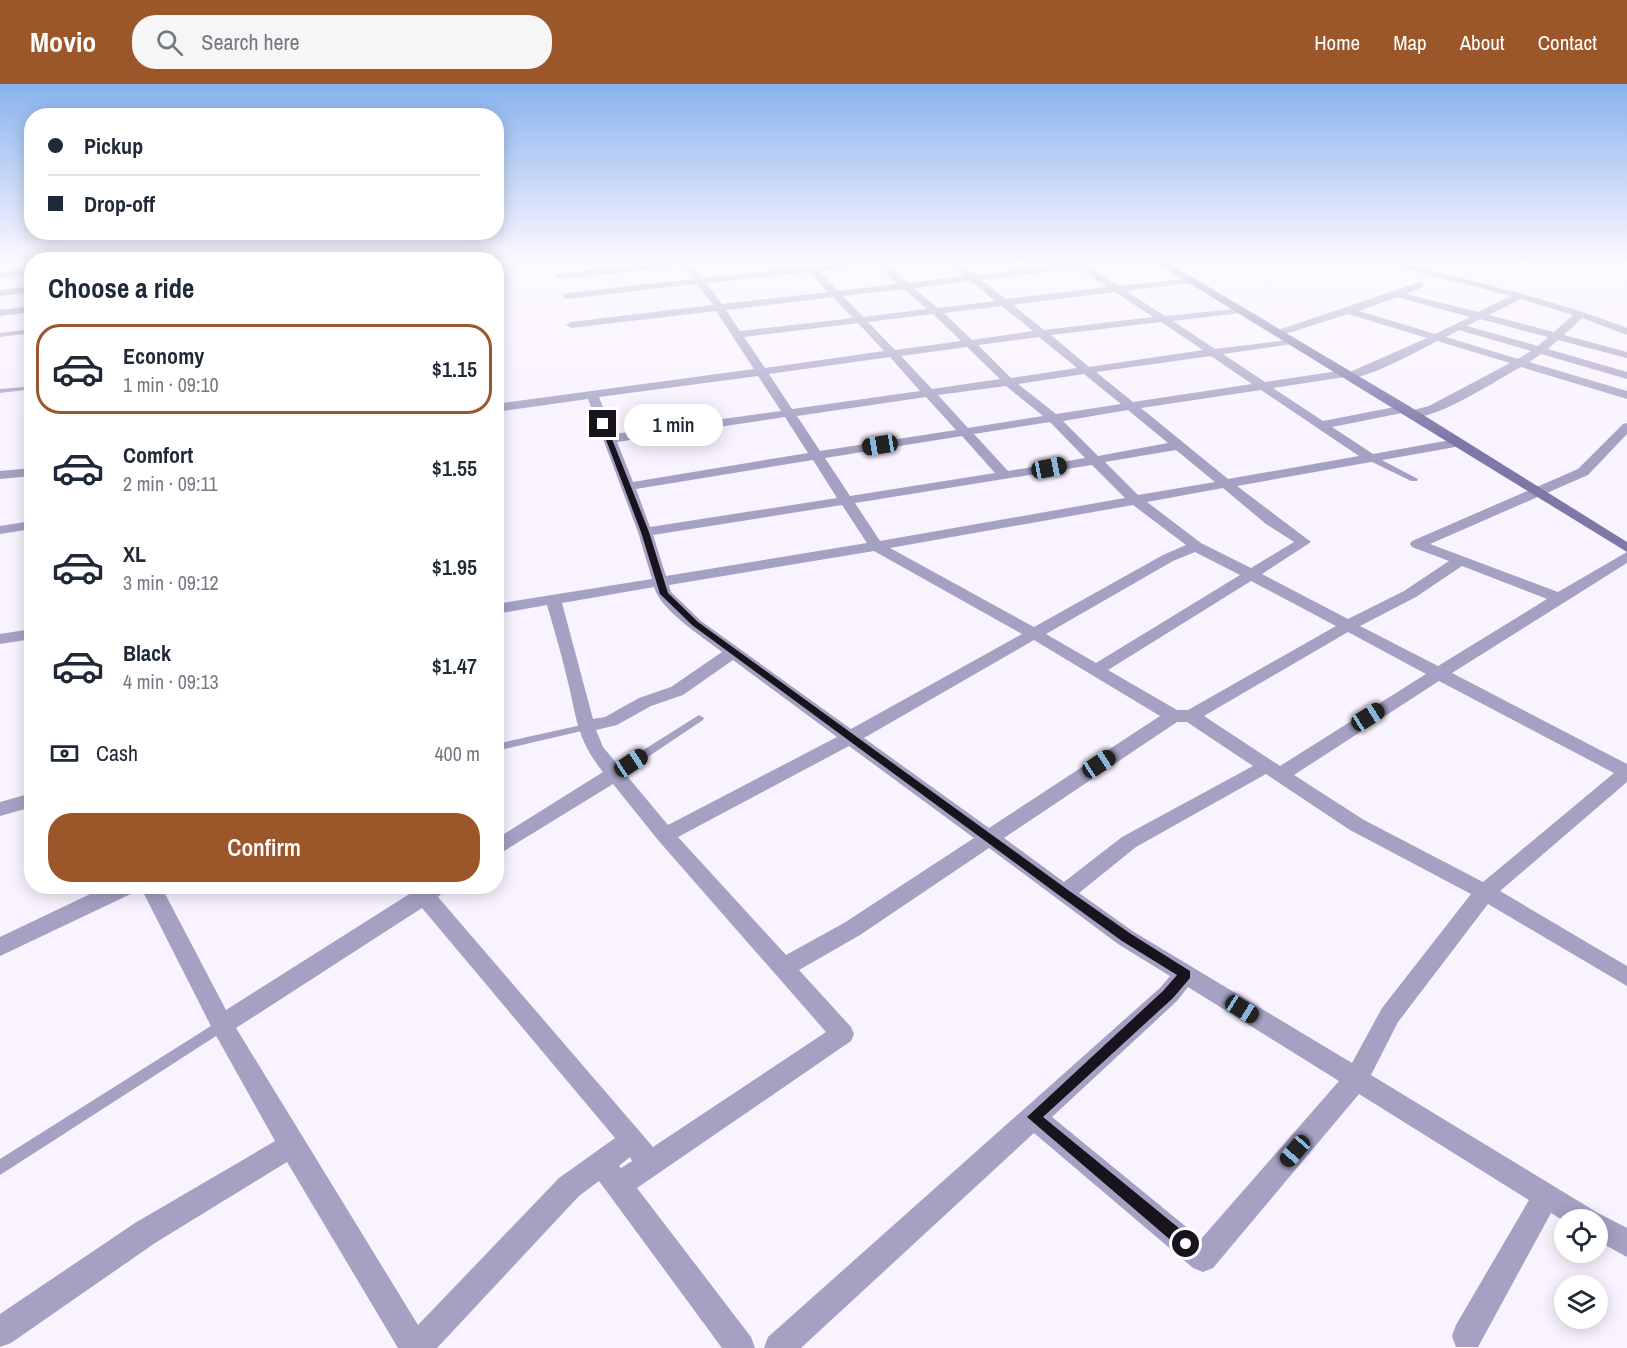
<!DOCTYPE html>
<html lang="en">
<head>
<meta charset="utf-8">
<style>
  :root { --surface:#fff; --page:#f6f6f7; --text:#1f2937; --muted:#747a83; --line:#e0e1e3; --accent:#9b5629 }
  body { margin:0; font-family:"Archivo Narrow",sans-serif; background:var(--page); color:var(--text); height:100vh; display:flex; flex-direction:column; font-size:22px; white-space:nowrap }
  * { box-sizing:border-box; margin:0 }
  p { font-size:20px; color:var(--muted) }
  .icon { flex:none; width:33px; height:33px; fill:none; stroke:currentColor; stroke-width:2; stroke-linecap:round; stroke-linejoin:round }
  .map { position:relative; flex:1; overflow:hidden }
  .drawer { position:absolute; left:24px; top:168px; width:480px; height:642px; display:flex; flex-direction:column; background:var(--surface); border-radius:24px; box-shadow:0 3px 15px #0003 }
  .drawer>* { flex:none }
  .banner { position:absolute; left:24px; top:24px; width:480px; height:132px; border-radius:24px; box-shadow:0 3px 15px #0003; display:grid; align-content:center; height:132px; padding:0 24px; background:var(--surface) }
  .fabs { position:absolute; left:1554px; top:1125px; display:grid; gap:12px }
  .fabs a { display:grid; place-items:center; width:54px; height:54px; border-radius:50%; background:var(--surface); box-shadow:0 3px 15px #0003; font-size:30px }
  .end { position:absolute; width:27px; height:27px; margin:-14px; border:8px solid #19131d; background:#fff; box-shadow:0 0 0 3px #fff }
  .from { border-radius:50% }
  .bubble { position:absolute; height:42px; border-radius:21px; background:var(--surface); box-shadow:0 3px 15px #0003; font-size:20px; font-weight:600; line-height:42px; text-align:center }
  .car { position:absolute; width:18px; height:36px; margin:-18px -9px; border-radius:8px; box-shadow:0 0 4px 2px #0007; background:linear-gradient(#222 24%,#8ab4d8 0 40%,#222 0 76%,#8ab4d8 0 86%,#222 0) }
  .banner b { display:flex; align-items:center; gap:21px; height:57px; font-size:22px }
  .banner b+b { border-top:2px solid var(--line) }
  .banner i { width:15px; height:15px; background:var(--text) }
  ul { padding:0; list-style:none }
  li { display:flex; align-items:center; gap:18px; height:90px; margin:0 12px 9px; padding:0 12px; border:3px solid transparent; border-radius:24px }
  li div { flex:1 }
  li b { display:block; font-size:22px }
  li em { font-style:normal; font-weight:600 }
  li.selected { border-color:var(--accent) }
  li>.icon { width:54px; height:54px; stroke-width:1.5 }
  h2 { padding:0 24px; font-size:27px; line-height:72px }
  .pay { display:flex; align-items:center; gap:15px; height:66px; padding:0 24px; font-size:22px }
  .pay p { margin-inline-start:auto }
  .primary-button { display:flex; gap:12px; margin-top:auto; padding:12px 24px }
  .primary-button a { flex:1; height:69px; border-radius:24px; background:var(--accent); color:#fff; font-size:24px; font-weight:600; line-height:69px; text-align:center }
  header { display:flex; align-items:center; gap:36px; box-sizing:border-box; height:84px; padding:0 30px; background:var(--accent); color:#fff }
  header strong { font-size:28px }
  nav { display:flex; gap:33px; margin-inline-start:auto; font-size:21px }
  .search { width:420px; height:54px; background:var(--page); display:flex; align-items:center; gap:15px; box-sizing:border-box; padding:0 21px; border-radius:24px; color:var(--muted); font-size:22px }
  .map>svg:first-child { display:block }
</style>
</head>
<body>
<header>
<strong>Movio</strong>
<div class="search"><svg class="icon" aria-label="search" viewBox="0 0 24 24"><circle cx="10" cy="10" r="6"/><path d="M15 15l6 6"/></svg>Search here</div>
<nav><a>Home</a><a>Map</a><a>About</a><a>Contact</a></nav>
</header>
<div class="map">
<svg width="1627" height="1264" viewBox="0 0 1627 1264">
  <rect width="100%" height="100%" fill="#f9f2ff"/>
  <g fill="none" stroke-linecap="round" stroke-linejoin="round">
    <!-- lane -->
    <path fill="#a4a1c3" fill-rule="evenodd" d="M32,245V249L0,253V249Z
      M23,303L26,305L25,306L0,309V305Z
      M1368,372H1374L1418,395L1417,397H1411L1368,376Z
      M699,631L704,634L703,636L618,693H610L608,690L610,687Z
      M586,640L591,643L590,645L496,667V660Z
      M222,935L227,937L229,941L227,945L0,1091V1075Z"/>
    <!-- street -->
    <path fill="#a4a1c3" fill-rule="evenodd" d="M677,177H708L692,181L702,194L804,183L801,177H809L814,182L886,177L908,199L965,192L948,177H959L976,191L1077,177H1122L1089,183L1118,202L1194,194L1196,196L1191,199L1126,207L1165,232L1244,224V228L1240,229L1173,237L1215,265L1296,255L1297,257L1292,260L1223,270L1265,298L1345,286L1350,288L1427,254L1348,230L1279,252L1274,249L1275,247L1420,198L1423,199V203L1406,210L1478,228L1511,212L1375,177H1391C1471,197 1551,214 1627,244V251L1582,234L1564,251L1627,268V274L1558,256L1548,265L1627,288V295L1541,270L1529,278L1627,307V315L1521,283C1496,296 1435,338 1408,333L1407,328L1332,343L1373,370L1456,355L1461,356V362L1237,402L1311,458L1262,490L1348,535L1404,507L1449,477L1412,463L1410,460L1412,457L1578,385L1623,340L1627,339V350L1588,391L1430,460L1558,508L1627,468V479L1452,589L1627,680V698L1500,807L1627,882V902L1488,820L1398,938L1371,991L1598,1129L1627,1144V1173L1598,1157V1136L1564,1137L1551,1129L1478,1263H1456L1452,1252L1456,1241L1529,1116L1359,1010L1213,1184L1203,1188L1193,1184L1034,1049L801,1264H764L768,1253L1161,903L1170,892L1118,860L989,764L860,851L799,886L851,943L854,950L851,957L637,1104L751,1253L755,1264H722L599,1097L579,1112L437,1264H398L287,1078L155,1159L11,1259L0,1263V1230L135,1139L275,1057L214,948L140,802H161L226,926L422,802H449L438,813L653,1063L826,948L658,756L613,700L496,772V755L603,688C576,654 577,634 567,594C561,569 554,545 547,521L496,530V520L652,495L638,448L588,315L496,328V320L754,285L716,227L571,244L566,241L571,238L713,221L697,200L567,215L562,212L567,209L693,195L683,182L561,195L556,192L561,189ZM875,180L898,200L838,207L819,187ZM1078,184L1107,203L1006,215L982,196ZM809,188L828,208L722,220L706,199ZM971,197L995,217L938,224L914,204ZM904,205L927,225L863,233L843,212ZM1115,208L1153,233L1044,246L1013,221ZM833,213L853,234L740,247L726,226ZM1397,213L1470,233L1435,250L1359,227ZM1521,215L1573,231L1554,248L1489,231ZM1002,222L1033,247L972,256L944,229ZM933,230L961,257L895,266L868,238ZM1480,235L1548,253L1538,262L1467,242ZM1161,238L1203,266L1089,283L1051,251ZM858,239L884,267L765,284L744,253ZM1459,246L1531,267L1518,275L1446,253ZM1039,253L1077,284L1011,294L978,261ZM1437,257L1510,279L1429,322L1410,327L1409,322L1405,321L1323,337L1273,304L1345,293C1357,301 1422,265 1437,257ZM967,263L1000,295L932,305L901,272ZM1211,272L1252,300L1133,318L1096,288ZM890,273L920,307L792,325L769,290ZM1084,290L1121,320L1056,330L1018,300ZM758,292L781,327L614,350L599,313ZM1006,302L1043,332L968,344L938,311ZM1261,306L1359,372L1228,395L1141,324ZM926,313L956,346L820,367L797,332ZM1128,326L1168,359L1098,372L1063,337ZM785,333L808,369L633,398L617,358ZM1050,338L1085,374L1008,387L974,350ZM962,352L995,389L850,412L825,374ZM1176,366L1215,398L1138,411L1105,378ZM813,376L837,414L650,443L636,405ZM1092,381L1125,414L880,457L855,419ZM1223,404L1266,440L1294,458L1251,484L1201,459L1147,418ZM842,421L867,459L666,492L653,451ZM1133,421L1186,461L1163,471L1034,543L890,464ZM874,467L1022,550L851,645L701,537L671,508L669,501ZM1195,468L1240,491L1096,579L1046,550L1173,477ZM1462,482L1547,515L1438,582L1360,542L1416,513ZM1251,497L1336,542L1188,626H1177L1108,586ZM654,503C661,527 703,553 722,568L671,603L639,614L605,633L593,635L562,519ZM1348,548L1426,590L1280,682L1204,632ZM1034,556L1160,632L989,744L864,654ZM733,576L837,653L668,741L603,663L596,646L617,641L651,622L683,611ZM1439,597L1614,689L1483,798L1364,736L1294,691ZM1177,638H1187L1253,682L1122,753L1064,798L1004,754ZM849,662L974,754L844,839L786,871L678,753ZM1266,690L1350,746L1471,810L1382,924L1352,979L1134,848L1079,809L1136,763ZM422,824L615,1054L559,1094L418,1241L236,944ZM1188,903L1339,997L1201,1155L1052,1033L1177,917ZM630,1073L632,1077L621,1084L619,1082Z
      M32,184V190L0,194V188Z
      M32,202V208L0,212V206Z
      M32,222V228L0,232V226Z
      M32,384V392L0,395V387Z
      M32,437V445L0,450V442Z
      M32,545V555L0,560V550Z
      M32,709V723L0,732V718Z
      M107,802H137L135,808L0,872V853Z"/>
    <!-- secondary -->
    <path fill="#7d78a8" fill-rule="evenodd" d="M1153,177H1165L1409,322L1627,458V468Z"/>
  </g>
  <!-- sky -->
  <linearGradient id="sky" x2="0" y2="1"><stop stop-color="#87b2ee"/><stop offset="0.5" stop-color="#fcf9ff"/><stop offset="1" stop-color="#fcf9ff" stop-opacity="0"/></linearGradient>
  <rect width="1627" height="354" fill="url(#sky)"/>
  <!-- route -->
  <path fill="#19131d" d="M603,338L606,340L649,448L668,509L698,538L1068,806L1131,850L1190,887V894L1173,914L1043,1033L1191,1154L1193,1160L1191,1165L1186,1167L1181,1165L1027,1033L1164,906L1177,891L1122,857L1060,812L692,541L660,510L641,448L600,340Z"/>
</svg>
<div class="fabs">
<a><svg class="icon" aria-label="locate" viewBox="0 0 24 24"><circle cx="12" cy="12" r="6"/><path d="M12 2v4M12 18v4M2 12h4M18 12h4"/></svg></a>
<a><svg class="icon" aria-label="layers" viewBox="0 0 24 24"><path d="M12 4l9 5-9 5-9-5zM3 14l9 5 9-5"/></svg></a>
</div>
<i class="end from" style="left:1186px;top:1160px"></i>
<i class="end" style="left:603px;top:340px"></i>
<div class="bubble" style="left:624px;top:320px;width:99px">1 min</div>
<i class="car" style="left:880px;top:361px;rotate:261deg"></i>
<i class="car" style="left:1049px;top:384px;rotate:79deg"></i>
<i class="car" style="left:1368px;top:633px;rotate:58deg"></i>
<i class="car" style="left:631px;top:679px;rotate:57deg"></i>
<i class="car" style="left:1099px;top:680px;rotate:57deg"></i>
<i class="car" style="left:1242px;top:925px;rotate:122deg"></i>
<i class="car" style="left:1295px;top:1067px;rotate:221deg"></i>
<div class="banner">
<b><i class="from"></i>Pickup</b>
<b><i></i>Drop-off</b>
</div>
<section class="drawer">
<h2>Choose a ride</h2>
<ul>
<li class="selected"><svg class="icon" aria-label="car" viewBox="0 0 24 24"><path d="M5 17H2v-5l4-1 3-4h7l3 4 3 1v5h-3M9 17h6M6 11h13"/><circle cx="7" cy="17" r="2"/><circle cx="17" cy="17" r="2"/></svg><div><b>Economy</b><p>1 min · 09:10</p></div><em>$1.15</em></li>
<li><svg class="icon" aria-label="car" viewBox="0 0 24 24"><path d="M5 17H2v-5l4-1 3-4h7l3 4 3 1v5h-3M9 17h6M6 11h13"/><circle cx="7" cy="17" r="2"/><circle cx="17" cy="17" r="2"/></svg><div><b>Comfort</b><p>2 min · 09:11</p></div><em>$1.55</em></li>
<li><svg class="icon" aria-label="car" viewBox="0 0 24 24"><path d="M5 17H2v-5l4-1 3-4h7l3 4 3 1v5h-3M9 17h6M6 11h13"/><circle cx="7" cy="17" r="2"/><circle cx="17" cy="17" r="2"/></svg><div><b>XL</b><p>3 min · 09:12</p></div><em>$1.95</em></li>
<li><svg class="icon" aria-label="car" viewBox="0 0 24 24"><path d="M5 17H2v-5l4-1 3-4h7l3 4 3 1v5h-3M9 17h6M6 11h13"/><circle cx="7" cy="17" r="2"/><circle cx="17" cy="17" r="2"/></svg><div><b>Black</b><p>4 min · 09:13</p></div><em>$1.47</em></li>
</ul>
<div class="pay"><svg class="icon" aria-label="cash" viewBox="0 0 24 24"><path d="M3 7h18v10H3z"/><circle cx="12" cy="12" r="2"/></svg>Cash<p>400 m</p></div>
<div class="primary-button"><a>Confirm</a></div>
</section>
</div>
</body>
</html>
